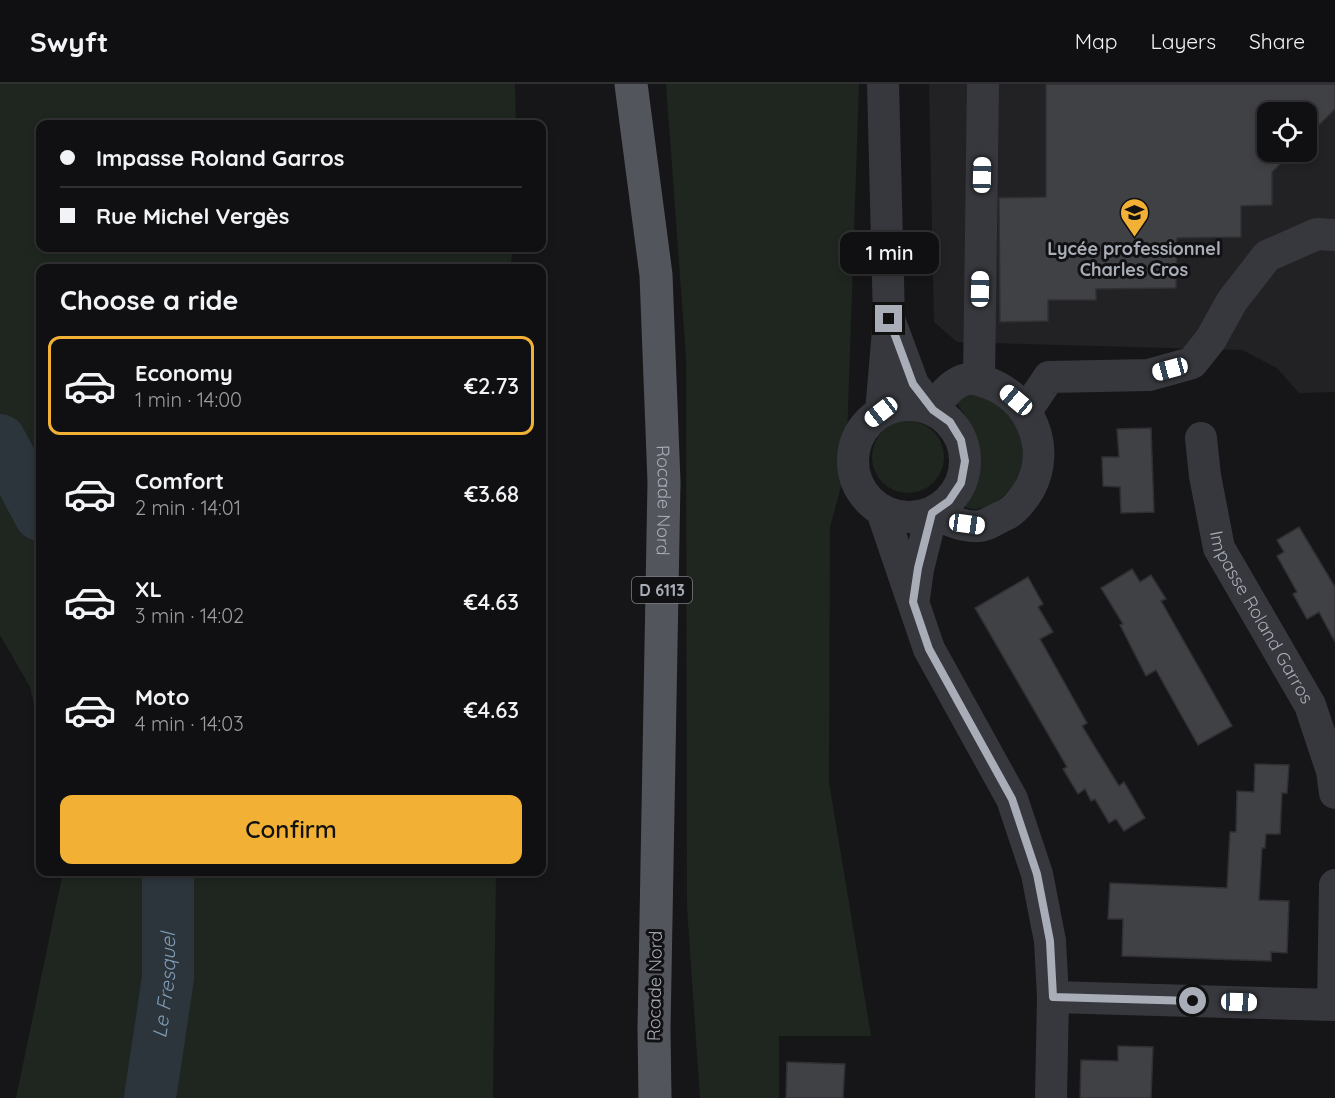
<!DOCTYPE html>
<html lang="en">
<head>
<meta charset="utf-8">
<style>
  :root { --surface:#101012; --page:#1e1e20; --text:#f1f3f6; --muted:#9c9d9f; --line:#303032; --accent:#f2b134 }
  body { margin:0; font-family:Quicksand,sans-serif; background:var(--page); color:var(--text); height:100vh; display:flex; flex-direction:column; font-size:22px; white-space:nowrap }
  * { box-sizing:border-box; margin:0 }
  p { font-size:20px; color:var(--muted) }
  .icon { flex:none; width:33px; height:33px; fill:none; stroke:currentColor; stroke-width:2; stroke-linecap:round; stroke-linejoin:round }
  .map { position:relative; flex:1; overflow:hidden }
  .drawer { position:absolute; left:36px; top:180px; width:510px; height:612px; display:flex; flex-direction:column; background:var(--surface); border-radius:12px; box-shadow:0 3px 9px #0003,0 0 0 2px var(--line) }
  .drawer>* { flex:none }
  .guide { position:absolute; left:36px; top:36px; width:510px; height:132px; border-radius:12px; box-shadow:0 3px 9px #0003,0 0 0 2px var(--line); display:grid; align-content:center; height:132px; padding:0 24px; background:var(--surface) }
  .fabs { position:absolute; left:1257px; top:18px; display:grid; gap:12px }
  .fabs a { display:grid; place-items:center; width:60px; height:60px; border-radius:12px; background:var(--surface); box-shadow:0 3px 9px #0003,0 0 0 2px var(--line); font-size:30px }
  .end { position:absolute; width:27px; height:27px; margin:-14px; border:8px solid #a8adb8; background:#111; box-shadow:0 0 0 3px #111 }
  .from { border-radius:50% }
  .bubble { position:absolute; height:42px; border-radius:12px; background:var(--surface); box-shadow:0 3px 9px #0003,0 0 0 2px var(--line); font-size:20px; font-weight:600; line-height:42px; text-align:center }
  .car { position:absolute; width:18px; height:36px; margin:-18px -9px; border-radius:8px; box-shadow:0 0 4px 2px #0007; background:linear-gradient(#fff 24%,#345 0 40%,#fff 0 76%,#345 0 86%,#fff 0) }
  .guide b { display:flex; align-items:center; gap:21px; height:57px; font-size:22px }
  .guide b+b { border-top:2px solid var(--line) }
  .guide i { width:15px; height:15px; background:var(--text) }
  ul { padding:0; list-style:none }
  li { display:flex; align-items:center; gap:18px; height:99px; margin:0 12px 9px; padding:0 12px; border:3px solid transparent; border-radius:12px }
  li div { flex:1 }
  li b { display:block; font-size:22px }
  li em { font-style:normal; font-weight:600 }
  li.active { border-color:var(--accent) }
  li>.icon { width:54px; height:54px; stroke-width:1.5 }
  h2 { padding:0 24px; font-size:27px; line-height:72px }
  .button { display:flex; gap:12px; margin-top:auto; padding:12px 24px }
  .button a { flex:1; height:69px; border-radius:12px; background:var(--accent); color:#111; font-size:24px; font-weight:600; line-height:69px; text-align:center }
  header { display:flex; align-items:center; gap:36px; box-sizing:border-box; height:84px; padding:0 30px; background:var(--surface); border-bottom:2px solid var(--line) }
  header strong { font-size:28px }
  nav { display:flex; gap:33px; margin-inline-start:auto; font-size:21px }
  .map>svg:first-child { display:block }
</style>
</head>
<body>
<header>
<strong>Swyft</strong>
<nav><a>Map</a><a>Layers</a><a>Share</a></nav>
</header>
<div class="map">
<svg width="1335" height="1014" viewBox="0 0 1335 1014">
  <rect width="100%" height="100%" fill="#161618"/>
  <!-- built -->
  <path fill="#222225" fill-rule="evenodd" d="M929,0H1335V308L1299,309L1277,284L1242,266L957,258L934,238ZM1268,28H1306V68H1268Z"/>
  <!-- green -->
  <path fill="#1e261f" d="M0,0H515L516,40H40V164H512L511,184H40V648L30,603L0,551Z
    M666,0H859L846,385L830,443L829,698L871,952H779V1014H700L687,823L686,274Z
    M967,311C1028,310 1044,399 987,422C977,426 970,427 961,420C988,380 983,355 956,318Z
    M872 373a36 36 0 1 1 72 0a36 36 0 1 1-72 0Z
    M63,788H496L493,1014H16Z"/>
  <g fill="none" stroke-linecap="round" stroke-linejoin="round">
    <!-- river -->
    <g stroke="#2c353c" stroke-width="52">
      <path d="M0,356L40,431"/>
      <path id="s1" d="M150,1014L168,894V788"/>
    </g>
  </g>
  <!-- building -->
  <path fill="#404145" stroke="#303034" stroke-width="1.5" d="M1046,0H1335V25L1306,54V28H1268V68H1293L1272,88V121L1241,122V153L1177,154L1176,204L1096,205V216H1048V237L1000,238L999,114L1046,113Z
    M1151,344L1154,428L1121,429L1120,403L1103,402L1102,373H1119L1117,345Z
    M1299,443L1335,503V558L1319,528L1307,535L1293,510L1297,508L1277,472L1284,468L1277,456Z
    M1132,485L1140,498L1151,491L1166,515L1161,517L1232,642L1198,661L1156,586L1146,592L1120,541L1123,540L1101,504Z
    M1028,493L1043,520L1038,523L1053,548L1040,555L1087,639L1082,642L1119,702L1124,698L1145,734L1124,747L1116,735L1109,739L1095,715L1091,717L1085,705L1078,710L1063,685L1067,683L975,524Z
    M1255,680L1289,681L1287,709H1282L1280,750H1266L1265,764H1262L1259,816L1289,817L1287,869L1271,868V877L1122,872L1123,835H1108L1110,799L1227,804L1230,748H1236L1237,707L1254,708Z
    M1118,962L1153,963L1151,1014H1080L1081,976L1118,977Z
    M787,978L845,980L843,1014H786Z"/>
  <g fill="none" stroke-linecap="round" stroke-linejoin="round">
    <!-- minor -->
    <g stroke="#37383d" stroke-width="32">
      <path d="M889,235L913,300L932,326C941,314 948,303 961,297C970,293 980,296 988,299C1031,315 1051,363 1030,404C1024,414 1016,426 1005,431C998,434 992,438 984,441C970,446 945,435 932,429L918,485L914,514"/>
      <path d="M979,296L983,0"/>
      <circle cx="909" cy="377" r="56"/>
      <path d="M1026,327L1049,293L1149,291L1192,279L1211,255L1232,217L1267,172L1317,150L1335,151"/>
      <path d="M881,328L889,235L883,0"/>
      <path id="s2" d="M1201,354L1205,392L1219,464L1310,621L1332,687L1335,709"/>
      <path d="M882,427L929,565L1012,715L1037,790L1050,857L1053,913L1051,1014"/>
      <path d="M1053,913L1333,921L1335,801"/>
    </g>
    <!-- major -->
    <path stroke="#53555c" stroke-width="33" id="s3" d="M631,0L656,191L664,398L654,945L655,1014"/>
  </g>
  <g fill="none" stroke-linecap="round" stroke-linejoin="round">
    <!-- route -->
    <path stroke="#a8adb8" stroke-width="8" d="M889,235L913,300L933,326L950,338L961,356L965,377L961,399L949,417L932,429L918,484L913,518L929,565L1012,715L1037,790L1050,857L1053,913L1193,917"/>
  </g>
  <!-- icons -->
  <defs>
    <symbol id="school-pin" viewBox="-11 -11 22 30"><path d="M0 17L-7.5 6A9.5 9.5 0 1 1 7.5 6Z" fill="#f2b134" stroke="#111113"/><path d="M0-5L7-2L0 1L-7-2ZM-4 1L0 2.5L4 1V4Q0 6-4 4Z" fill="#111"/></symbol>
  </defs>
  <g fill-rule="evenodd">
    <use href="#school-pin" x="1118" y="112" width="33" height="45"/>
  </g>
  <g text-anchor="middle" stroke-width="6" stroke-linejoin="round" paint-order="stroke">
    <!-- shield labels -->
    <rect fill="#111113" stroke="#7b7e86" stroke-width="1.5" x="632" y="493" width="60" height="26" rx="4.5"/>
    <g font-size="16" font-weight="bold" fill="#a8adb8">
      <text x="662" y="512">D 6113</text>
    </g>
    <!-- poi labels -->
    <g font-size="18" font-weight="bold" fill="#a8adb8" stroke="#111113">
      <text x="1134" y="171">Lycée professionnel<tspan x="1134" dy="21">Charles Cros</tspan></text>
    </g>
    <!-- street labels -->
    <g font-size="18" fill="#a8adb8" stroke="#111113">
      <text dy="6" stroke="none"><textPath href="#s3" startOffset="418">Rocade Nord</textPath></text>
      <text dy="6" stroke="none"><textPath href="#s2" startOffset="192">Impasse Roland Garros</textPath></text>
      <text transform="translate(655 902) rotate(-89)" y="6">Rocade Nord</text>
    </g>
    <!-- water labels -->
    <g font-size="20" font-style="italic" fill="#7f9bb3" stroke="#111113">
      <text dy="7" stroke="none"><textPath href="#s1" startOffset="114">Le Fresquel</textPath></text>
    </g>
  </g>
</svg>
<div class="fabs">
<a><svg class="icon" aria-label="locate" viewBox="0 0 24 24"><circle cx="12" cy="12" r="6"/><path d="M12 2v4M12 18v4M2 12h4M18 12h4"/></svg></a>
</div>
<i class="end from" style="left:1193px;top:917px"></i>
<i class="end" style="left:889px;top:235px"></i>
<div class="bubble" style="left:840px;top:148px;width:99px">1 min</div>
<i class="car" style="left:982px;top:91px;rotate:1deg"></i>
<i class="car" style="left:980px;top:205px;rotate:1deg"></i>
<i class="car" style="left:1170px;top:285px;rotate:255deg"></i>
<i class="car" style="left:1016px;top:316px;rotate:310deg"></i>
<i class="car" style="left:881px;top:328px;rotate:232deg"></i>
<i class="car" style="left:967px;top:440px;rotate:98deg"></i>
<i class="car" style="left:1239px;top:918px;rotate:92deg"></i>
<div class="guide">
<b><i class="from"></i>Impasse Roland Garros</b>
<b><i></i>Rue Michel Vergès</b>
</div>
<section class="drawer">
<h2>Choose a ride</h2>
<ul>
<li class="active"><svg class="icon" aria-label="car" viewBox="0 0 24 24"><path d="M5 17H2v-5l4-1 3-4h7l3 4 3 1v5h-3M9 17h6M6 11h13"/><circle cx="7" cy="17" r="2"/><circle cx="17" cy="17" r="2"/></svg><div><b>Economy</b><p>1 min · 14:00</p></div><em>€2.73</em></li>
<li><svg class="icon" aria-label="car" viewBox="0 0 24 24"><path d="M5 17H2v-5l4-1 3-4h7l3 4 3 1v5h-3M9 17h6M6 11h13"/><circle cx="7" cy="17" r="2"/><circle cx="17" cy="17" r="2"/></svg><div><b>Comfort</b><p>2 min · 14:01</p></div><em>€3.68</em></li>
<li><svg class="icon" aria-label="car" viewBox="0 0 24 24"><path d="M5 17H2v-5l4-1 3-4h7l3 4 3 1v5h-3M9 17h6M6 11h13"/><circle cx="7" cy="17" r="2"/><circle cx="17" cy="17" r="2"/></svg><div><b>XL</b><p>3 min · 14:02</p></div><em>€4.63</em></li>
<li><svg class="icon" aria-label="car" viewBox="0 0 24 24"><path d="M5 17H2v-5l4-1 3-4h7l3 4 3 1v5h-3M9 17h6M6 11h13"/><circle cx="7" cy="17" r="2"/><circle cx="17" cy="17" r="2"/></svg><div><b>Moto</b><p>4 min · 14:03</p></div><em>€4.63</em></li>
</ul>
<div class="button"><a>Confirm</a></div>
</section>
</div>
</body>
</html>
